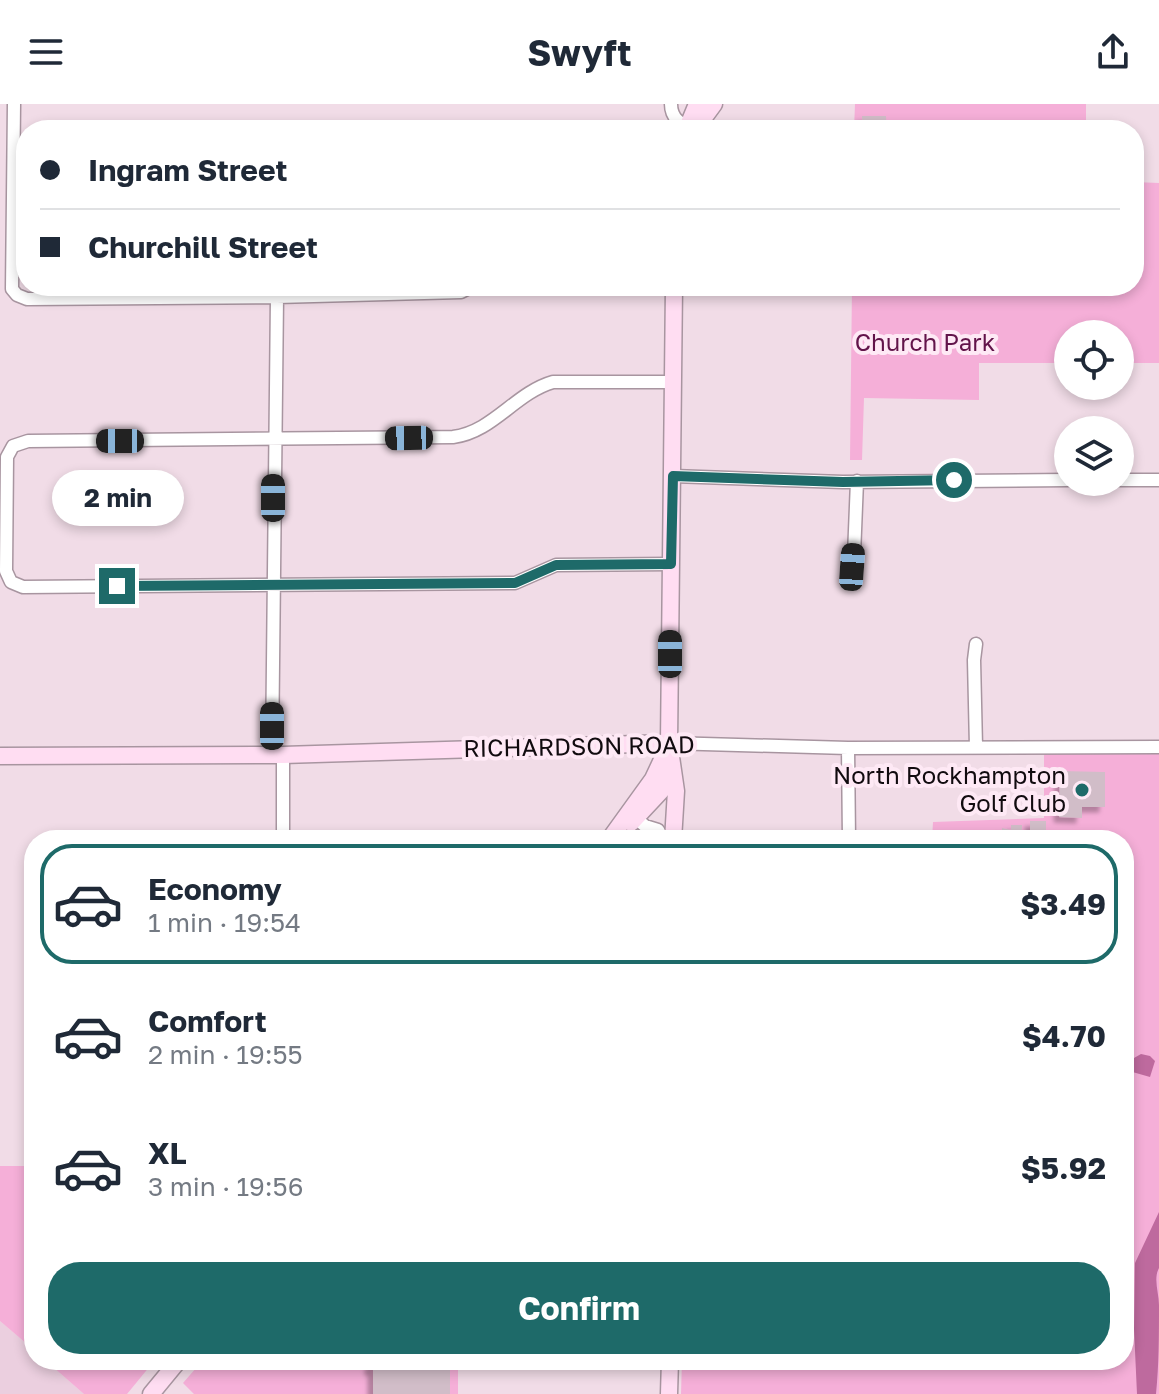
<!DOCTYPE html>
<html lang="en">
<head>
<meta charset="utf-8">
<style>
  :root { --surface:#fff; --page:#f6f6f7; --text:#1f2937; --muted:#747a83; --line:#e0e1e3; --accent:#1e6a69 }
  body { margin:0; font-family:"Golos Text",sans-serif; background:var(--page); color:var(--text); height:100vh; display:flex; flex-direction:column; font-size:30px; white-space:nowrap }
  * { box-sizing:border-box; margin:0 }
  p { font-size:26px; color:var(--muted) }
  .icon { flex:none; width:44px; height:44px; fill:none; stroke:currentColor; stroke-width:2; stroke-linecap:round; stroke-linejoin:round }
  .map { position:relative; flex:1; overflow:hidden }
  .panel { position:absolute; left:24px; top:726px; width:1110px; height:540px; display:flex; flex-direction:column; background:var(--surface); border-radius:32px; box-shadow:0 4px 12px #0003 }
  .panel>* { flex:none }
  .banner { position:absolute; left:16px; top:16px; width:1128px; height:176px; border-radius:32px; box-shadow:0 4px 12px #0003; display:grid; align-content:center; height:176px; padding:0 24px; background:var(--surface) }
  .buttons { position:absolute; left:1054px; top:216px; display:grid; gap:16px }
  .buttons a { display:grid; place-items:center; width:80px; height:80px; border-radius:50%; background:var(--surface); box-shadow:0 4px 12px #0003; font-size:40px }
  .end { position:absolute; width:36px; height:36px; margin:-18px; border:10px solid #1e6a69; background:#fff; box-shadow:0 0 0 4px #fff }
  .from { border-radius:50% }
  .bubble { position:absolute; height:56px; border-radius:28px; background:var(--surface); box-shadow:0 4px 12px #0003; font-size:26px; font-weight:700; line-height:56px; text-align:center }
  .car { position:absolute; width:24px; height:48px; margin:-24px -12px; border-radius:10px; box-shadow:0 0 6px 2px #0007; background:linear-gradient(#222 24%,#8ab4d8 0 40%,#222 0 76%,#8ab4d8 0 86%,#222 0) }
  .banner b { display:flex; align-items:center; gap:28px; height:76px; font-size:30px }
  .banner b+b { border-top:2px solid var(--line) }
  .banner i { width:20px; height:20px; background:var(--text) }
  ul { padding:14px 0 0; list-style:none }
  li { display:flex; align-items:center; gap:24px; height:120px; margin:0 16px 12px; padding:0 8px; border:4px solid transparent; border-radius:32px }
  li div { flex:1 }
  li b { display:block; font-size:30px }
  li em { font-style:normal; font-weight:700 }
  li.on { border-color:var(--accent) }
  li>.icon { width:72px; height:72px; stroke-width:1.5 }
  .primary-button { display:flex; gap:16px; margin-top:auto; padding:16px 24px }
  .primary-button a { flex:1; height:92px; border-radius:32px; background:var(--accent); color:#fff; font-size:32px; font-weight:700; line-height:92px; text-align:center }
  header { display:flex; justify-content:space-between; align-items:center; height:104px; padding:0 24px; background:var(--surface); font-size:36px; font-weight:700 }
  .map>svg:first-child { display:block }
</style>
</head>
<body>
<header><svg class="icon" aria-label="menu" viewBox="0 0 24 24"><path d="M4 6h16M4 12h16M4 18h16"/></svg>Swyft<svg class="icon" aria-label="share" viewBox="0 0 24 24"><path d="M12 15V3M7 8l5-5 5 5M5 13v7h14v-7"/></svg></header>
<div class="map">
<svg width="1159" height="1290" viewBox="0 0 1159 1290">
  <defs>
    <filter id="shadow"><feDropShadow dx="-5.5" dy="5.5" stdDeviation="2" flood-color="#0004"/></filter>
  </defs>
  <rect width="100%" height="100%" fill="#f1dce7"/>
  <!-- built -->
  <path fill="#ebcfdf" d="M0,1217L34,1246V1256H45L84,1290H0Z"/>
  <!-- green -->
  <path fill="#f5afd8" d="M855,0H1086V26H854Z
    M1134,78L1159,79V259H1120V230H1068V259H979V296L864,294L862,356H850L852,182H1134Z
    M1044,648H1159V1290H681L682,1256H1124V736H932L933,718L1044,714Z
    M0,1062H34V1246L0,1217Z
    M45,1256H155L127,1290H84Z
    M203,1256H458V1290H194L183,1279Z"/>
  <!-- water -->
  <path fill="#be6a9e" d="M1141,950L1150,952L1155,957L1150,973L1129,967L1134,954Z
    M1159,1108V1164C1153,1175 1159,1189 1159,1201C1159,1231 1159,1261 1156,1290H1137L1134,1225L1135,1159Z"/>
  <!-- building -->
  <path fill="#d1bdc8" filter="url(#shadow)" d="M862,12H886L887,26H863Z
    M1060,667L1105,668V703H1082V714L1059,713Z
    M1030,717H1046V729H1030Z
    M1011,721H1022V736H1002V724L1011,726Z
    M373,1256H450V1290H373V1266H370V1259H373Z"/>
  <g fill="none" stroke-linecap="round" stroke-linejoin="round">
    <defs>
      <path id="street" d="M14,0L12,185L17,191L27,195L277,193L461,188L473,182
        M671,0C671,15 681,20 693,26
        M673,372L843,378L1068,376
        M1120,376H1159
        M671,460L556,461L515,479L23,483L11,478L6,467L7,353L13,342L28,337L453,333C493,328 515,289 553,278H674
        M853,476L857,377
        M976,540L974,556L976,643
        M669,639L848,644L1159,643
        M848,644L849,736
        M272,651L277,193
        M630,709L645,722L658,726L663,736
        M283,736V651"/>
      <path id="secondary" d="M687,24L697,0
        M695,26L714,0
        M0,652L283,651L669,639
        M631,719L661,687L672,667
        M609,736L653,675L667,645
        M673,736L676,687L669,639L674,182
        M151,1290L179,1256
        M669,1290L670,1256"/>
    </defs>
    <!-- street casing -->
    <use href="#street" stroke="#a895a0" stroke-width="15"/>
    <!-- secondary casing -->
    <use href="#secondary" stroke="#a895a0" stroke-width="19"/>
    <!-- street -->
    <use href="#street" stroke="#fff" stroke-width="12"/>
    <!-- secondary -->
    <use href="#secondary" stroke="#ffddf2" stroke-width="16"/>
  </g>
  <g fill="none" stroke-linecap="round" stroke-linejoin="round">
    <!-- route -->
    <path stroke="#1e6a69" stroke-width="10" d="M117,482L515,479L556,461L671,460L673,372L843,378L954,376"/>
  </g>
  <!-- markers -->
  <circle fill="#1e6a69" stroke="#fee9f5" stroke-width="3" cx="1082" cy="686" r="8"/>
  <g text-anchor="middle" stroke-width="8" stroke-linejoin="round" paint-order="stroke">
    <!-- park labels -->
    <g font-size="24" fill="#62144a" stroke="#fee9f5">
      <text x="925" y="247">Church Park</text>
    </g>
    <!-- street labels -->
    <g font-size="24" fill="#110b0f" stroke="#fee9f5">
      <text transform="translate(579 643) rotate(-1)" y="8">RICHARDSON ROAD</text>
    </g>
    <!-- poi labels -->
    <g font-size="24" fill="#110b0f" stroke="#fee9f5" text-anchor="end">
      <text x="1066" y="680">North Rockhampton<tspan x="1066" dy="28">Golf Club</tspan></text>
    </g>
  </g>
</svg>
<div class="buttons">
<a><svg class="icon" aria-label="locate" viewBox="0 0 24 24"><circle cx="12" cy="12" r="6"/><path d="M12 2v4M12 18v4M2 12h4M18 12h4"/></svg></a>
<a><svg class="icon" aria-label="layers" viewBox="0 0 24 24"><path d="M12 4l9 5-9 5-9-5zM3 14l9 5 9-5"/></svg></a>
</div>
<i class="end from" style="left:954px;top:376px"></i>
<i class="end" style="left:117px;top:482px"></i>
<div class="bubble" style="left:52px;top:366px;width:132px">2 min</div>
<i class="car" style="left:409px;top:334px;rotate:269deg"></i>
<i class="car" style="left:120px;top:337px;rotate:270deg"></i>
<i class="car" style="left:273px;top:394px;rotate:0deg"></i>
<i class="car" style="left:852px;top:463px;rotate:4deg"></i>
<i class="car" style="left:670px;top:550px;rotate:0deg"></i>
<i class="car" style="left:272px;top:622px;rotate:0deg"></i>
<div class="banner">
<b><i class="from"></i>Ingram Street</b>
<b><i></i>Churchill Street</b>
</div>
<section class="panel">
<ul>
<li class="on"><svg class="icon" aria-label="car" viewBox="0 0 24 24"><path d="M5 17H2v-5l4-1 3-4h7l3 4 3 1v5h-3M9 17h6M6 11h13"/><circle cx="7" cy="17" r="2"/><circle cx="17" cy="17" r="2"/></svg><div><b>Economy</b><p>1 min · 19:54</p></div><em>$3.49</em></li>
<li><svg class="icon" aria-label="car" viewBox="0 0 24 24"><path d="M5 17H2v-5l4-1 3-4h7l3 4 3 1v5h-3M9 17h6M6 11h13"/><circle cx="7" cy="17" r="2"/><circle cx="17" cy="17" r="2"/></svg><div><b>Comfort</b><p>2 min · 19:55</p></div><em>$4.70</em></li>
<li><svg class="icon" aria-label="car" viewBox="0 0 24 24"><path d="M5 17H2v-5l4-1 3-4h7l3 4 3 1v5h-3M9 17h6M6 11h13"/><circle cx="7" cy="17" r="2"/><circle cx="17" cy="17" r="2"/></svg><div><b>XL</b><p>3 min · 19:56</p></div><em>$5.92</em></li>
</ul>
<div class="primary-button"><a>Confirm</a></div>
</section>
</div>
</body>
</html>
